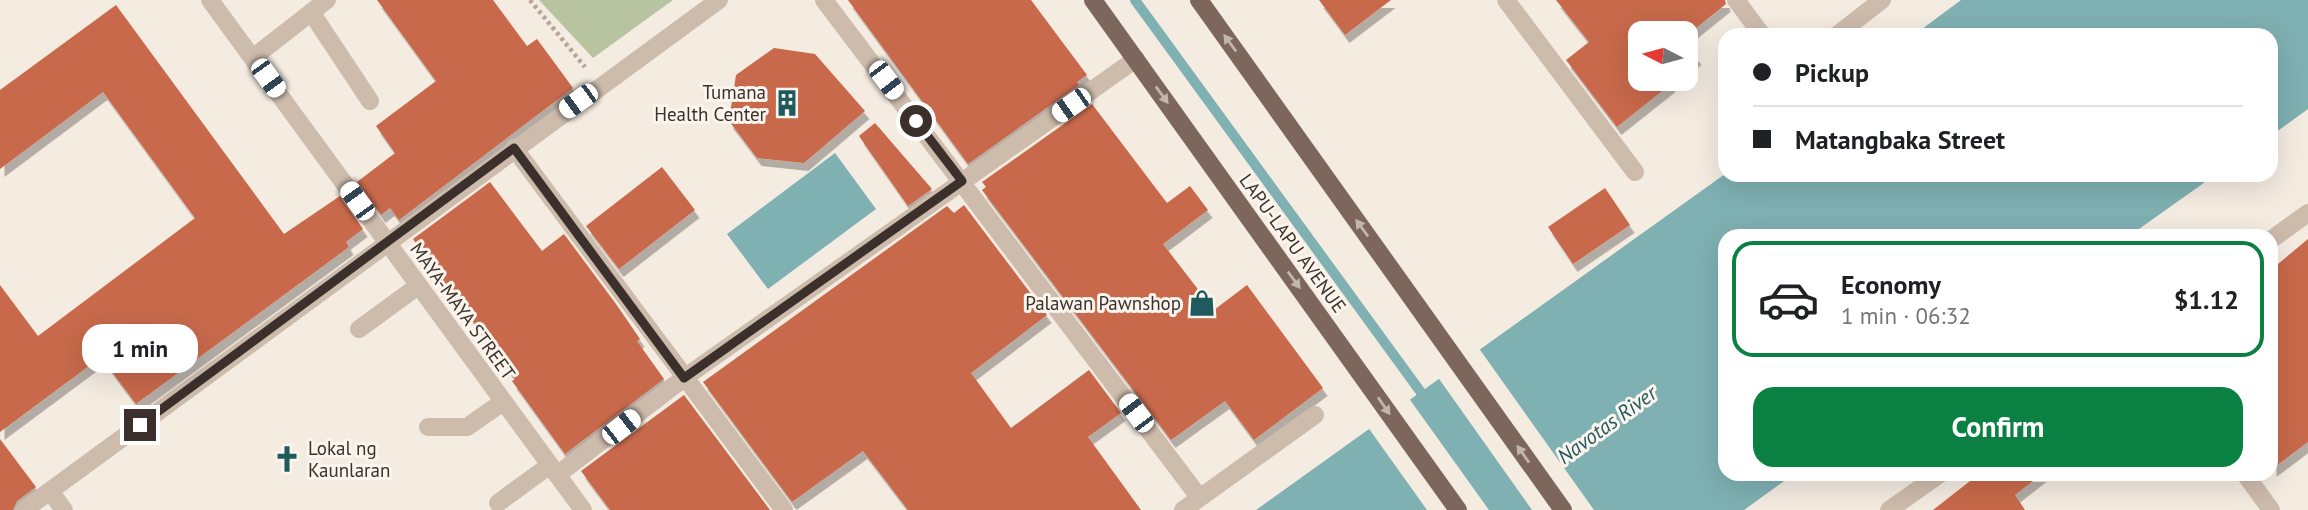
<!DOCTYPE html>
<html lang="en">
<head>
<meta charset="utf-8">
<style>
  :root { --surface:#fff; --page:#f2f2f2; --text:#202124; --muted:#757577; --line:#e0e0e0; --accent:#0b8043 }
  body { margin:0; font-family:"PT Sans",sans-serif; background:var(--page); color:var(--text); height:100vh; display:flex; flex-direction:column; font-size:26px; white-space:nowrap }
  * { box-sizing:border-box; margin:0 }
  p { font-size:23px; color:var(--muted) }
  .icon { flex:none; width:38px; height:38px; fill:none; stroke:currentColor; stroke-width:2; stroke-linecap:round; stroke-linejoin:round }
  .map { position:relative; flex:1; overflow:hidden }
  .details { position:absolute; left:1718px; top:229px; width:560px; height:252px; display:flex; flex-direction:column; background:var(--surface); border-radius:21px; box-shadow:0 7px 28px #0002 }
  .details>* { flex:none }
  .top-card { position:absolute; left:1718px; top:28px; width:560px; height:154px; border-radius:21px; box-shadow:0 7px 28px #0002; display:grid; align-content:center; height:154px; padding:0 35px; background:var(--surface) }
  .needle { width:46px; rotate:276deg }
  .fabs { position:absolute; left:1628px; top:21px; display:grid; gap:14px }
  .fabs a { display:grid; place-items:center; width:70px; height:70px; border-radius:14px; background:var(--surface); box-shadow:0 7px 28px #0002; font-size:35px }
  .end { position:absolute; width:32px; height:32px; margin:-16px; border:9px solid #3b302b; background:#fff; box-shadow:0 0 0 4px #fff }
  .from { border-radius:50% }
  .bubble { position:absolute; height:49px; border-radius:21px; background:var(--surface); box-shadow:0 7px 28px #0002; font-size:23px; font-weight:700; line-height:49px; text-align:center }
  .car { position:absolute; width:21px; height:42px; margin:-21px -10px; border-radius:9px; box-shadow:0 0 5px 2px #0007; background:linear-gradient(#fff 24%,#345 0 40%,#fff 0 76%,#345 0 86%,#fff 0) }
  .top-card b { display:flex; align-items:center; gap:24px; height:66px; font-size:26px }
  .top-card b+b { border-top:2px solid var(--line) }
  .top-card i { width:18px; height:18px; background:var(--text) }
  ul { padding:12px 0 0; list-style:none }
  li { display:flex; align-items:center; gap:21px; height:116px; margin:0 14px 10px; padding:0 21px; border:4px solid transparent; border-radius:21px }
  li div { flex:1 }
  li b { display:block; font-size:26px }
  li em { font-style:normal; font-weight:700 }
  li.current { border-color:var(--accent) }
  li>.icon { width:63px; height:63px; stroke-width:1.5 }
  .button { display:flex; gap:14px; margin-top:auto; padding:14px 35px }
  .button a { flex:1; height:80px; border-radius:21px; background:var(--accent); color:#fff; font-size:28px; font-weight:700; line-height:80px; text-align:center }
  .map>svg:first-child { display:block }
</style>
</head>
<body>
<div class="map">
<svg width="2308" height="510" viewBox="0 0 2308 510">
  <defs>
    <filter id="shadow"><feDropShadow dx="4.5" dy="8" stdDeviation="0" flood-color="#0004"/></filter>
  </defs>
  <rect width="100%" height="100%" fill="#f4ebe1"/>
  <!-- green -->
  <path fill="#b8c4a0" d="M539,0H673L593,58Z"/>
  <!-- water -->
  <path fill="#7fb0b2" d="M1961,0H2308V109L2272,135V35H1914Z
    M835,153L876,209L768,289L727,234Z
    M1725,174L2215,175L2129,236H1726V474H1794L1744,510H1256Z"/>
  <!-- pier -->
  <path fill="#f4ebe1" d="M1478,347L1594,510H1532L1437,376Z
    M1408,397L1489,510H1427L1367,426Z"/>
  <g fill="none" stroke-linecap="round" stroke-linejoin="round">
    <!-- stream -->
    <path stroke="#7fb0b2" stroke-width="10" d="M1135,0L1428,402"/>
  </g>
  <!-- building -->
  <path fill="#c8694b" filter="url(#shadow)" d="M377,0H493L527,46L537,39L573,88L399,220L390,208L381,215L357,182L395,153L376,126L436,81Z
    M848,0H1031L1087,75L1077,82L1079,85L968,164Z
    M1319,0H1391L1345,35Z
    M1556,0H1725L1726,4L1685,37V33H1640V79H1669L1671,84L1617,127L1566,60L1589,42Z
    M116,5L284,234L340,196L363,229L346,242L349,247L136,404L101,357L0,432V285L38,336L195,218L103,92L0,169V90Z
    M1685,43L1697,57L1685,66Z
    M774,48L815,54L865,111L804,163L757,158L729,121L736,75Z
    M1092,104L1167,203L1190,186L1208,210L1163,244L1214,310L1247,285L1323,388L1254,440L1225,401L1171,440L982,190L986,187L982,182Z
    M875,123L932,189L908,206L859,136Z
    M662,167L695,210L619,269L586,226Z
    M490,182L542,251L564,234L616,304L640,339L637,341L664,379L565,454L512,381L515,379L413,239Z
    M1605,188L1630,225L1573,264L1548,227Z
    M964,205L1047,315L971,373L1011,428L1089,370L1121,413L1088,437L1141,510H908L863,451L792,502L703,382L947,206L954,213Z
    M2308,239V442L2272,469V269Z
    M684,395L770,510H610L581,471Z
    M0,439L36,487L17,501L13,510H0Z
    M1979,474H2042L2015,495L2025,510H1933Z"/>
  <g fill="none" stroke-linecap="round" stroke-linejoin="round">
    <!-- path -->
    <path stroke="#b9a596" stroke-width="4.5" stroke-dasharray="3.5 3.5" stroke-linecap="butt" d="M530,0L585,67"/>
    <!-- minor -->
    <path stroke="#cdbbac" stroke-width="18" d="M210,0L583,510
      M824,0L1199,497
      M1506,0L1635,172
      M1736,0L1762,35
      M311,12L370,101
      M1837,35L1882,0
      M254,57L327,0
      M514,148L784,510
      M2272,239L2308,213
      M359,329L418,286
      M428,427H467L503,402
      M2245,474L2271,510
      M557,475L684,378L1136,59
      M50,491L64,510
      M498,503L550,465
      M24,510L719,0
      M1183,510L1315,415
      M1889,510L1940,474"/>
    <!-- major -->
    <path stroke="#7d675c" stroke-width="18" d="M1093,0L1458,510
      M1199,0L1563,510"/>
  </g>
  <!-- one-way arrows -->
  <defs><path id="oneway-solid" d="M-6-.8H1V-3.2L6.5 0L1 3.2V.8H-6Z" transform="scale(1.75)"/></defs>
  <g fill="#c2b5ac">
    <use href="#oneway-solid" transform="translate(1230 43) rotate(-126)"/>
    <use href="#oneway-solid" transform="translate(1162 95) rotate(54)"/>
    <use href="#oneway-solid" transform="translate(1362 228) rotate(-126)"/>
    <use href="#oneway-solid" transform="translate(1294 280) rotate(54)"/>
    <use href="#oneway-solid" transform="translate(1384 406) rotate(55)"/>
    <use href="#oneway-solid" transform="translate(1523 454) rotate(-125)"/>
  </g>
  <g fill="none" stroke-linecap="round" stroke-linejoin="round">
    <!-- route -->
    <path stroke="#3b302b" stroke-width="9" d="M140,425L514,148L684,378L962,181L916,121"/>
  </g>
  <!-- icons -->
  <defs>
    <symbol id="building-bare" viewBox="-9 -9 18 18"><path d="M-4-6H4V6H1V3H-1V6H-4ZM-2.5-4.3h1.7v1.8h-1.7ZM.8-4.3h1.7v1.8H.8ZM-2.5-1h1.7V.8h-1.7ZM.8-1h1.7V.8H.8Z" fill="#1f5a5e" stroke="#fbf5ee" stroke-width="2.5" paint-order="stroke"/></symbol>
    <symbol id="shop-bare" viewBox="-9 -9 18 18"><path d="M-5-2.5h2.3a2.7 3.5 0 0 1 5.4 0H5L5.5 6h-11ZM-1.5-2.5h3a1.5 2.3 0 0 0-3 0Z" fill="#1f5a5e" stroke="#fbf5ee" stroke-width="2.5" paint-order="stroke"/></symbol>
    <symbol id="church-bare" viewBox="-9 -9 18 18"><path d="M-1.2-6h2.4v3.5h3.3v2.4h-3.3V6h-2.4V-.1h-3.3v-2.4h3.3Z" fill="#1f5a5e" stroke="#fbf5ee" stroke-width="2.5" paint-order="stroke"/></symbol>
  </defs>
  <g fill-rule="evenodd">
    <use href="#building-bare" x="768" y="84" width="38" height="38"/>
    <use href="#shop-bare" x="1183" y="284" width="38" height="38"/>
    <use href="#church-bare" x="268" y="440" width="38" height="38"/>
  </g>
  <g text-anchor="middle" stroke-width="6" stroke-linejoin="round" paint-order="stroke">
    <!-- poi labels -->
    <g font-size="19" fill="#3b302b" stroke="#fbf5ee" text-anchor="end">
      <text x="766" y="99">Tumana<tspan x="766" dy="22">Health Center</tspan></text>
      <text x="1181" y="310">Palawan Pawnshop</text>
      <text x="308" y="455" text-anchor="start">Lokal ng<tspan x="308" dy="22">Kaunlaran</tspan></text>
    </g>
    <!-- street labels -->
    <g font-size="19" fill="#3b302b" stroke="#fbf5ee">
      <text transform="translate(1293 243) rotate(54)" y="7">LAPU-LAPU AVENUE</text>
      <text transform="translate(463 311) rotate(54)" y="7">MAYA-MAYA STREET</text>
    </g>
    <!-- water labels -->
    <g font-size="21" font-style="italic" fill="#1f5a5e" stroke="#fbf5ee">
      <text transform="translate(1607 425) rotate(-36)" y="7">Navotas River</text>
    </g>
  </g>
</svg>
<div class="fabs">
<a><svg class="needle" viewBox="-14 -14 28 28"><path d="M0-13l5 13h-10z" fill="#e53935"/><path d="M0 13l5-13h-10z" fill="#757577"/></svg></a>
</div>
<i class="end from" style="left:916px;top:121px"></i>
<i class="end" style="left:140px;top:425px"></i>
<div class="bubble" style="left:82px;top:324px;width:116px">1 min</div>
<i class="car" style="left:268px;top:78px;rotate:144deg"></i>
<i class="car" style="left:886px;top:80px;rotate:143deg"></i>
<i class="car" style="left:578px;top:101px;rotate:234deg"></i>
<i class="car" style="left:1071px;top:105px;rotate:235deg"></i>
<i class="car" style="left:357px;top:201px;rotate:324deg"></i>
<i class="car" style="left:1136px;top:413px;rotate:323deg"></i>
<i class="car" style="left:621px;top:427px;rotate:52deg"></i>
<div class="top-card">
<b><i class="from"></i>Pickup</b>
<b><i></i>Matangbaka Street</b>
</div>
<section class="details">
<ul>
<li class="current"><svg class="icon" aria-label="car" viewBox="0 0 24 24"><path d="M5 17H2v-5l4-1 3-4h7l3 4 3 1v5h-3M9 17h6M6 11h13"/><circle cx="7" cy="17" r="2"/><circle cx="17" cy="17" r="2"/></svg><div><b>Economy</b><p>1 min · 06:32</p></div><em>$1.12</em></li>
</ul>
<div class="button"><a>Confirm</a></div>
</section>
</div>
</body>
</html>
